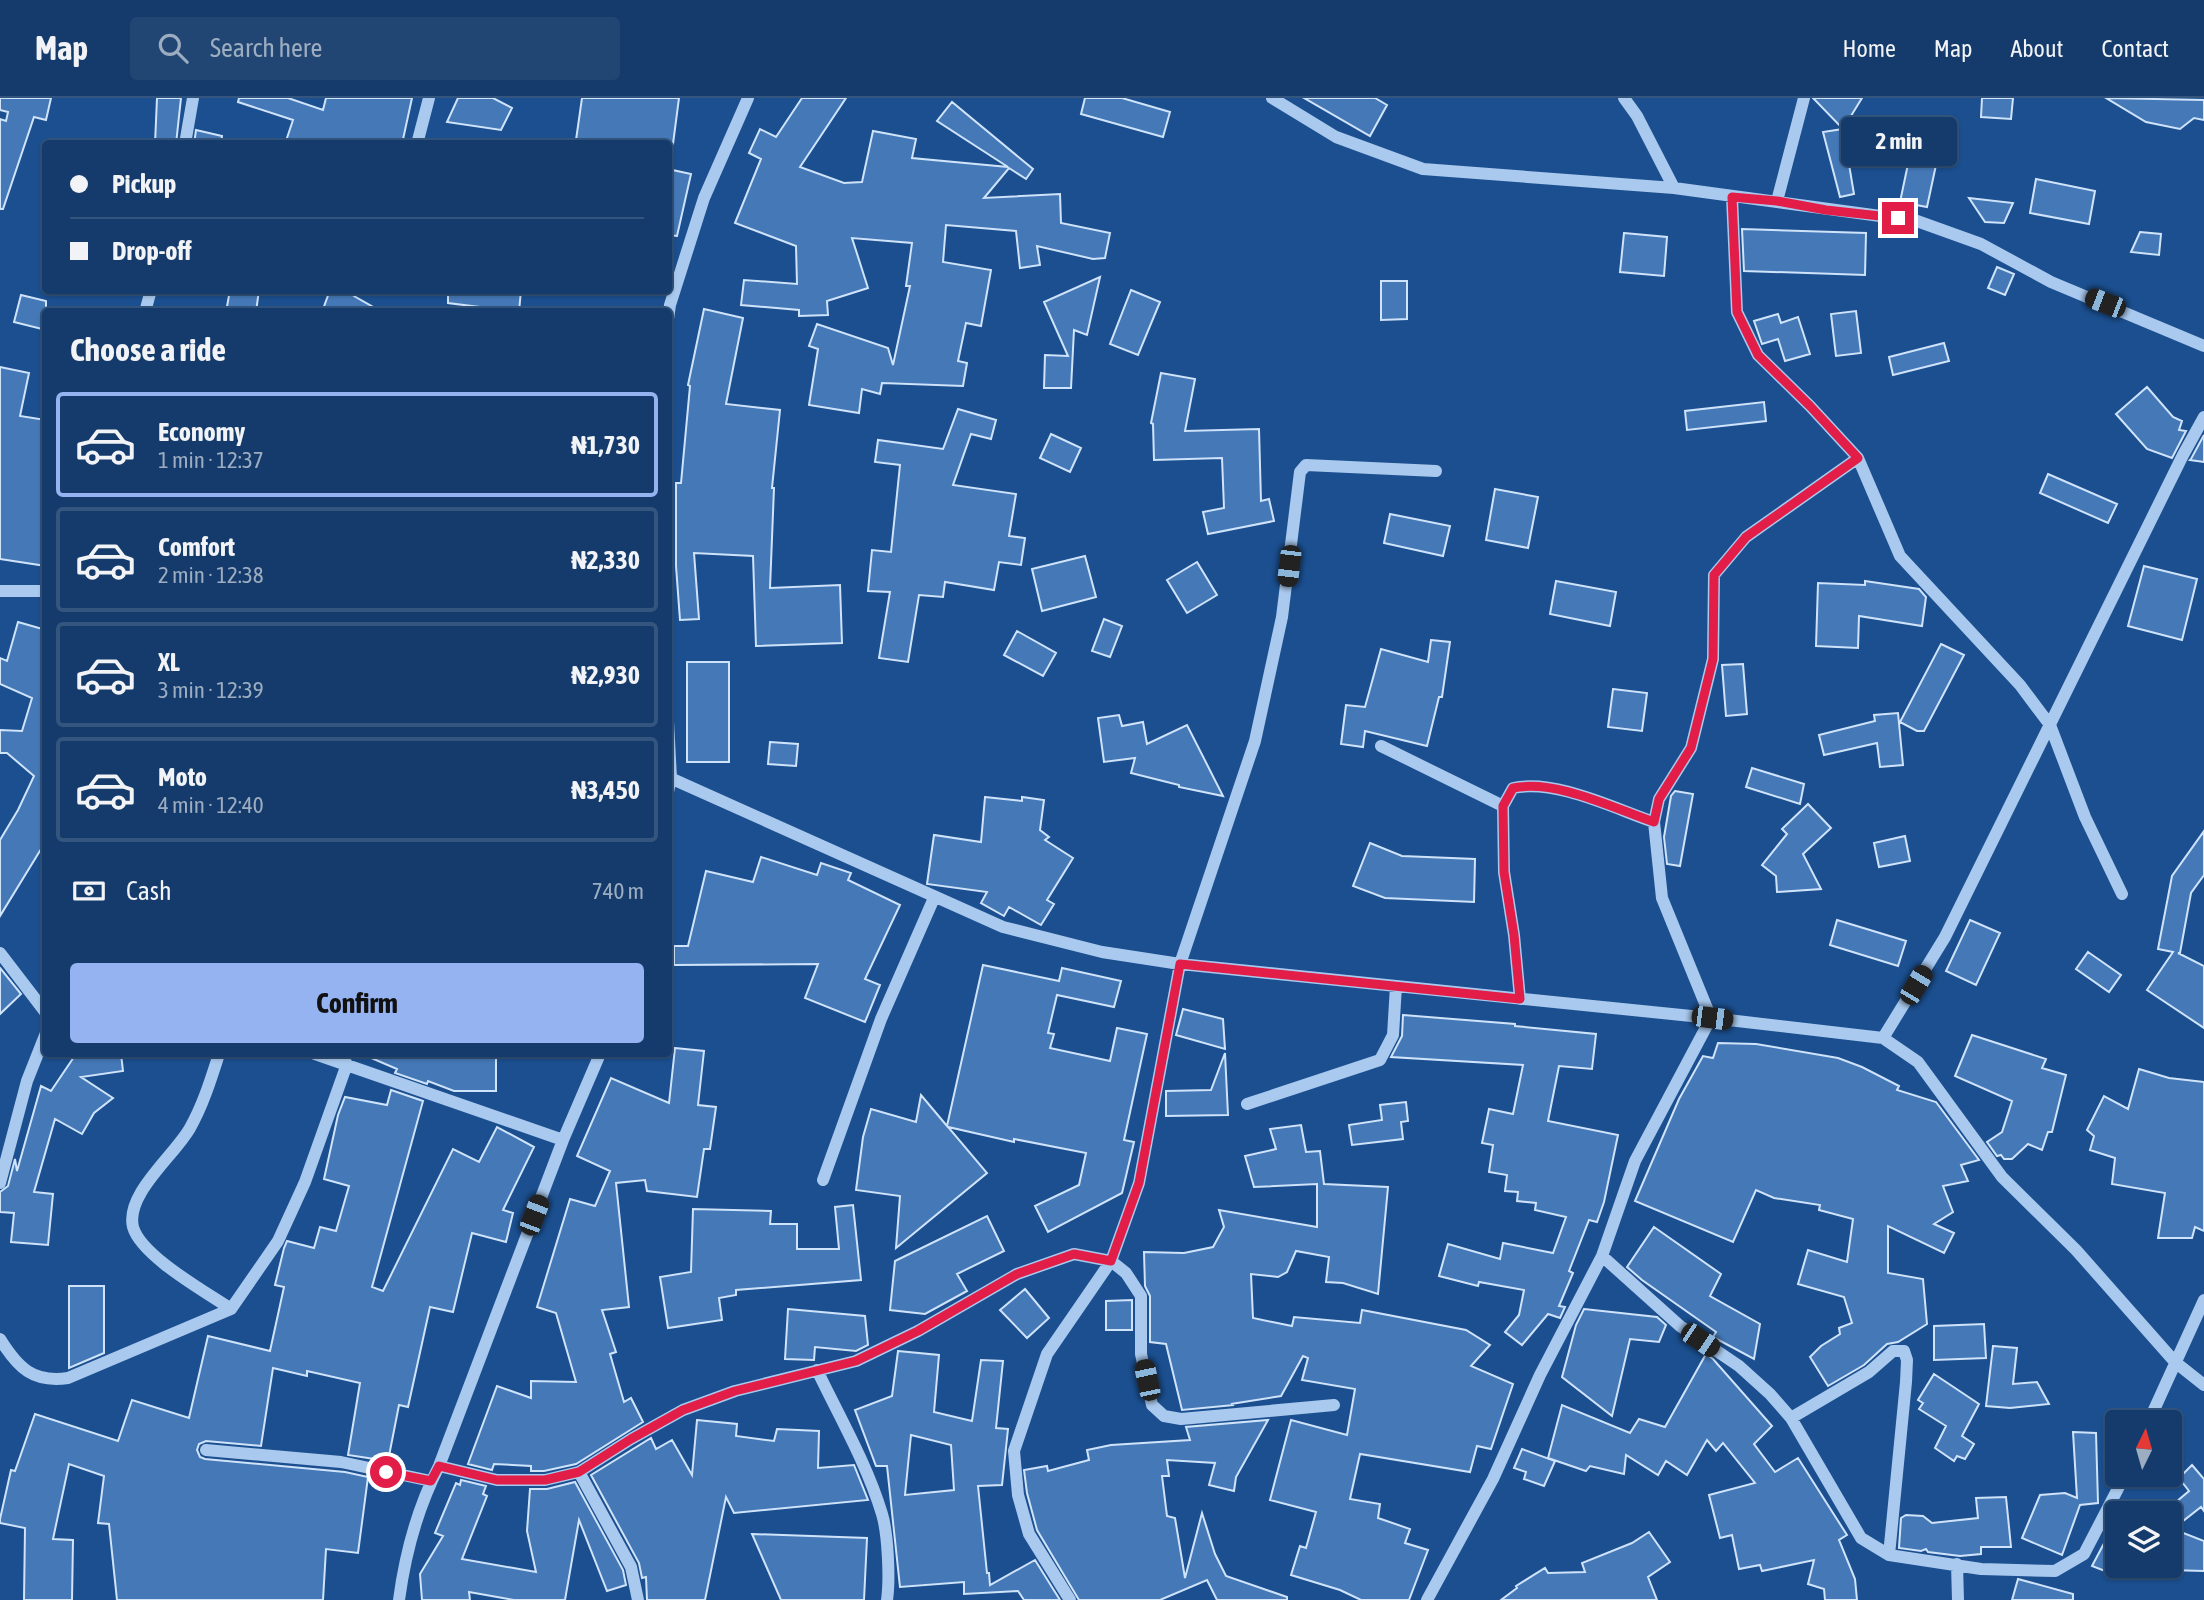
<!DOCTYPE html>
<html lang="en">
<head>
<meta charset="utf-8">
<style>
  :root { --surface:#143b6b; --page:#214673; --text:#f1f3f6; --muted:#9dadc1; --line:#33557e; --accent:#95b2f1 }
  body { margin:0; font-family:"Asap Condensed",sans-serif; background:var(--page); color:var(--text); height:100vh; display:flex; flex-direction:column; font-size:26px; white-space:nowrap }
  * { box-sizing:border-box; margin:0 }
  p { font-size:23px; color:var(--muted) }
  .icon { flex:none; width:38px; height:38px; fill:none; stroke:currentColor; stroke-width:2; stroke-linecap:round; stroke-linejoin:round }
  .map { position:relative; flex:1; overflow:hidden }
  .details { position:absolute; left:42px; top:210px; width:630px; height:749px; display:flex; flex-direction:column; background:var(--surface); border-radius:7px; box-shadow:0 2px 5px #0004,0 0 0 2px var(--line) }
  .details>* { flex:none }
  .hud { position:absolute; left:42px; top:42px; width:630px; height:154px; border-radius:7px; box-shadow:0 2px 5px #0004,0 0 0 2px var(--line); display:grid; align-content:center; height:154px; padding:0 28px; background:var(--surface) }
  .needle { width:46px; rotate:5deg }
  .buttons { position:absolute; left:2105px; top:1312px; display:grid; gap:14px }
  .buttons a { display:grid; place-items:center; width:77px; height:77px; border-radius:7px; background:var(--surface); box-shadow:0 2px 5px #0004,0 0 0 2px var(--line); font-size:35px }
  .end { position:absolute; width:32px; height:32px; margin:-16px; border:9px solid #e11d48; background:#fff; box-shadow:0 0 0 4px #fff }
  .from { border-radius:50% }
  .bubble { position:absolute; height:49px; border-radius:7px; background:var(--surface); box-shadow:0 2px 5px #0004,0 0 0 2px var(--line); font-size:23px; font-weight:700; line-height:49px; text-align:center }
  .car { position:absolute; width:21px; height:42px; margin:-21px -10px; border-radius:9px; box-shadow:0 0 5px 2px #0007; background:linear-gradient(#222 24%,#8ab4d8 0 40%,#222 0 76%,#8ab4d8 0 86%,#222 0) }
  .hud b { display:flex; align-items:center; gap:24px; height:66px; font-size:26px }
  .hud b+b { border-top:2px solid var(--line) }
  .hud i { width:18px; height:18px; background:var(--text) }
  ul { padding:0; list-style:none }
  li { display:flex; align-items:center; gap:21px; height:105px; margin:0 14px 10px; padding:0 14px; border:4px solid var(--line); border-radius:7px }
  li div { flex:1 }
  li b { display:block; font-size:26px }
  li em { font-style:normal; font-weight:700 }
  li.current { border-color:var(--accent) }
  li>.icon { width:63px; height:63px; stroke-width:1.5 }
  h2 { padding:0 28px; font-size:32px; line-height:84px }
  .pay { display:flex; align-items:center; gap:18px; height:77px; padding:0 28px; font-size:26px }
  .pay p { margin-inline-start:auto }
  .button { display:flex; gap:14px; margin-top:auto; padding:14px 28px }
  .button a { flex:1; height:80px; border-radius:7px; background:var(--accent); color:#111; font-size:28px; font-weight:700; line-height:80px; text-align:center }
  header { display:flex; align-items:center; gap:42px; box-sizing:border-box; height:98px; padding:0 35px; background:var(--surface); border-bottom:2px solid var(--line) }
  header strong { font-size:33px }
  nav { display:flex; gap:38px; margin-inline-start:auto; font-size:24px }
  .search { width:490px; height:63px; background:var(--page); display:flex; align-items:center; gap:18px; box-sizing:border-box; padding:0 24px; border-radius:7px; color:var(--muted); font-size:26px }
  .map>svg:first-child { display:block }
</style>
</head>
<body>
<header>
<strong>Map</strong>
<div class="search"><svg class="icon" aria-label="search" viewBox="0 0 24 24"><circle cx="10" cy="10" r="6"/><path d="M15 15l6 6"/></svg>Search here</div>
<nav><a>Home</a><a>Map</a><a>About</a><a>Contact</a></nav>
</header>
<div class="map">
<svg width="2204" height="1502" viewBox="0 0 2204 1502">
  <rect width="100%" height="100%" fill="#1b4f8f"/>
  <!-- building -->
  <path fill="#4478b7" stroke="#cfe3fa" stroke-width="2" fill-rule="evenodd" d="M0,0H51L46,22L34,19L3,111H0V21L6,23L8,14L0,12Z
    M157,0H181L176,46H155Z
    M239,0H288L323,12L326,0H412L402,46H285L293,22L238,4Z
    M458,0H493L512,10L501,32L447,24Z
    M582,0H679L673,46H602L576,42Z
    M802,0H846L800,69L844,85L862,84L873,33L916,41L912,60L1008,69L937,23L952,4L1033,71L1026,81L1009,70L984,100L1060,96L1061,125L1110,135L1105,160L1093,161L1037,148L1040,167L1020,170L1016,133L946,127L943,164L991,172L981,228L966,225L958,263L967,265L963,288L882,285L880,296L862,291L859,315L809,307L818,251L809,248L817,226L888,250L893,267L910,188H906L912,145L852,140L868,190L827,203L828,217L799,218V212L741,207L744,182L797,186L796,148L735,125L761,61L749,55L760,31L776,39Z
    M1085,0H1122L1170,14L1163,39L1081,16Z
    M1304,0H1375L1387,7L1370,38Z
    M1813,0H1862L1843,31Z
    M1982,0H2013L2011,21L1981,19Z
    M2106,0L2204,2V22L2194,20L2180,31L2146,24Z
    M1843,31L1854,96L1840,99L1823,34Z
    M196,32L222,38L221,46H194Z
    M1912,47L1939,53L1927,109L1900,104Z
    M668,71L691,76L677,138L668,137Z
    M2036,81L2095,93L2089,126L2030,115Z
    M1969,100L2013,105L2004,125L1985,124Z
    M1742,131L1866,135L1865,177L1744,173Z
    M2140,134L2161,136L2159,157L2131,154Z
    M1624,135L1667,139L1664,178L1620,174Z
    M1997,169L2014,176L2005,197L1988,190Z
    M1100,179L1087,237L1074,232L1071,290H1044L1045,257L1068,258L1044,204Z
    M1381,183H1407V221L1381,222Z
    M230,192H259L256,214H226Z
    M330,192H356L354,198L382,214H322Z
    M448,192H521L519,214L448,205Z
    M1131,192L1160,204L1138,257L1110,246Z
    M21,197L46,203V232L14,224Z
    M704,211L743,220L726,306L780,312L772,390H774L770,490L840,487L842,545L756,548L753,458L694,455L699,521L680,522L676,468V385H681L690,288L688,287Z
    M1856,213L1861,255L1836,258L1831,216Z
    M1778,216L1781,225L1798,219L1810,256L1785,263L1778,241L1762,246L1754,223Z
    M1944,245L1949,263L1893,277L1889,259Z
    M0,269L29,275L20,318L46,322V468L0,461Z
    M1161,275L1195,281L1185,333L1259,331L1261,403L1269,401L1274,423L1208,436L1203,414L1224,410L1222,360L1154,362L1153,326L1151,325Z
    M2147,289L2173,319L2182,323L2179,332L2186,333L2172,360L2147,351L2116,316Z
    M1764,304L1766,323L1687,332L1685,313Z
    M958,311L996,322L991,341L971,336L953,387L1016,396L1009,438L1025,440L1021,467L999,464L994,492L945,484L943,499L919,497L908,564L879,560L890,494L868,493L872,452L891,454L900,367L875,364L878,342L943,351Z
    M1051,336L1081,350L1070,374L1040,360Z
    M2204,337V364L2190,362L2191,361Z
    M2048,376L2117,406L2108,425L2040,395Z
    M1495,391L1538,399L1528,450L1486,442Z
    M1390,416L1450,428L1443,458L1384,445Z
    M1085,458L1096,499L1042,513L1032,471Z
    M1197,464L1217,497L1187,515L1167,482Z
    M2144,468L2197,481L2182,542L2128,528Z
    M1556,483L1616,494L1610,528L1550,516Z
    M1865,483L1919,491L1926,499L1922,528L1859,518L1858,550L1816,548L1818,485L1865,487Z
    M1104,521L1122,528L1110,559L1092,553Z
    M18,524L46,532V743L0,818V742L18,712L34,678L7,655H0V632L22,633L32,600L0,586V560L7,563Z
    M1017,533L1056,555L1043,578L1004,557Z
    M1431,542L1450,544L1442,599H1439L1427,648L1365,633L1363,649L1341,646L1346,607L1365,609L1381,551L1428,564Z
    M1941,546L1964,557L1924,633H1917L1900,624Z
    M687,564H729V664H687Z
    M1743,566L1747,616L1726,618L1722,567Z
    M1613,591L1647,595L1642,633L1608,629Z
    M1898,615L1903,667L1880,669L1877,645L1824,657L1819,637L1875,623L1874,617Z
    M1119,617L1122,628L1143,624L1147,646L1187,627L1223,698L1179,689V687L1131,675L1135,660L1104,664L1098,620Z
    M770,644L798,646L796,668L768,666Z
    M1752,670L1804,686L1800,706L1746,689Z
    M1675,693L1693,696L1680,768L1667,766L1664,739L1671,698Z
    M985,699L1022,703V699L1044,702L1040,732L1049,739L1045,742L1073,760L1047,802L1054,806L1041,827L1009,809L1004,818L981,805L987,794L927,786L934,737L981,744Z
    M1808,706L1831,730L1803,756L1821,791L1777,794L1776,778L1762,767L1787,736L1782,731Z
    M2204,733V777L2191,795L2180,855H2178L2204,868V930L2147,892L2173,854L2158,851L2172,778Z
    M1905,738L1910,763L1879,769L1874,745Z
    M1370,745L1402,758L1475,761L1474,804L1385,800L1353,788Z
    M761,759L817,777L821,765L851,775L848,782L900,807L865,881L880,887L865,924L805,900L818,866L674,867V848H688L706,773L753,784Z
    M1837,822L1906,843L1898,868L1830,847Z
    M1970,822L2000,835L1976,887L1946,873Z
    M2088,854L2121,877L2109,894L2076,871Z
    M983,867L1059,883L1062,870L1121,883L1114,909L1057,897L1048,935L1054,936L1050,950L1110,963L1117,930L1147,936L1124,1042L1134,1044L1122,1095L1048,1134L1035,1108L1079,1087L1086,1055L1014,1041V1044L948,1029L987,1075L896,1150L900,1098L856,1092L863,1039L871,1011L916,1024L921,997L947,1028Z
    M0,870L21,896L0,916Z
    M1183,911L1223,921L1225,951L1176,937Z
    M1403,917L1515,926V928L1596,936L1592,971L1559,968L1548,1023L1618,1037L1604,1104L1597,1124L1589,1122L1569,1173L1573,1175L1559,1208L1565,1209L1560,1220L1548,1216L1522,1247L1505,1234L1519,1217L1524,1192L1479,1184L1478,1188L1439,1178L1448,1146L1500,1161L1503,1145L1553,1155L1566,1119L1535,1112L1536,1105L1517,1103L1518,1094L1505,1093L1507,1077L1489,1074L1493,1047L1482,1045L1489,1011L1513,1016L1523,967L1391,959L1402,938Z
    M1972,937L2046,961L2042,970L2066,977L2052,1034H2048L2042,1052L2028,1046L2012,1061H2004L2001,1057L1997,1058L1987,1044L2002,1034L2012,1003L1955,978Z
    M1718,945L1756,946L1838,960L1862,969L1899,988L1897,992L1936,1004L1979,1062L1961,1067L1968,1083L1943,1088L1953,1114L1934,1126L1954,1135L1944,1155L1888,1128V1175L1923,1181L1927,1226L1898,1244L1887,1246L1864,1267L1828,1288L1810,1259L1821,1248L1840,1236L1839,1230L1852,1225L1844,1199L1798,1186L1808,1152L1847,1164L1853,1121L1819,1112L1820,1107L1774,1100L1756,1092L1733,1144L1635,1103L1679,1001L1703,958L1713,960Z
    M675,950L704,953L698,1007L716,1009L710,1051H704L697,1099L647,1093L645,1082L616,1085L629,1209L602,1212L616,1254L610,1256L624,1304L631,1300L643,1324L576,1366L544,1373H531V1368L494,1366L492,1372L468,1366L497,1288L531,1300V1283L576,1284L556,1215L537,1209L570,1101L595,1108L610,1073L577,1058L611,980L669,1005Z
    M1225,955L1228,1017L1166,1018V993L1211,992Z
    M76,956H121L123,973L81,979L113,1000L94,1015L82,1036L55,1021L34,1094L53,1096L48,1147L11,1144L14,1115L0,1114V1094L8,1088L15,1061L17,1073L41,988L51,993Z
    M362,956H496V993H454L428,983L427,986L395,975L397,971Z
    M2139,971L2169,980L2204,984V1133L2195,1129L2192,1140H2158L2165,1095L2112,1086L2115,1060L2090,1052L2094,1038L2087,1032L2104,998L2128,1011Z
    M391,992L423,1003L372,1189L383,1193L453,1051L479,1064L497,1029L534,1049L503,1112L513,1115L506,1144L472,1135L453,1214L430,1209L408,1309L399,1307L388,1363L348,1357L360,1285L307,1273V1278L273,1270L261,1348L206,1343L199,1346L197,1352L200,1359L205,1361L345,1374L368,1379L358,1455L326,1451L323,1502H117L109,1426L98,1425L104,1378L69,1366L53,1441L73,1442L72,1502H24L25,1430L0,1425V1421L11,1372L15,1373L35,1316L118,1343L132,1302L189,1320L208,1238L270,1253L284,1189L275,1187L284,1150L287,1143L314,1150L320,1129L336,1133L349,1088L324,1081L338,1017L345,999L387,1007Z
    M1406,1004L1408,1023L1401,1024L1403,1041L1352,1047L1349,1027L1382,1022L1380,1007Z
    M1301,1027L1306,1054L1320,1053L1324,1086L1388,1089L1378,1196L1343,1185L1326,1184L1329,1159L1296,1153L1287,1174L1278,1179L1251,1176L1253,1220L1292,1228L1294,1219L1360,1225L1362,1212L1466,1232L1490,1247L1471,1268L1513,1286L1491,1351L1477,1348L1470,1374L1360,1356L1350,1401L1380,1406L1378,1420L1410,1431L1405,1445L1428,1452L1409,1502H1361L1340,1492L1291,1477L1300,1448L1306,1450L1316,1414L1270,1402L1291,1322L1347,1337L1355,1291L1302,1282L1308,1260L1303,1258L1281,1298L1231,1306L1234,1307L1182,1312L1166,1246L1150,1244V1198L1145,1188L1144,1154L1184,1155L1213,1149L1224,1129L1219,1112L1317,1129V1086L1254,1089L1245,1058L1276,1051L1270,1031Z
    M853,1107L861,1182L736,1192V1197L719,1200L722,1222L668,1230L660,1179L691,1174L693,1111L771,1113L770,1126H797V1151H839L835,1109Z
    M987,1118L1004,1153L957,1176L967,1193L925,1216L890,1212L895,1163Z
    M1654,1129L1721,1176L1710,1198L1760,1226L1754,1261L1713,1239L1716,1234L1642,1182L1627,1169Z
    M69,1188H104V1255L69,1270Z
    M1025,1191L1049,1220L1027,1240L1000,1212Z
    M1132,1202V1232H1106V1203Z
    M788,1211L865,1218L868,1247L856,1253L815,1249L814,1262L785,1261Z
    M1584,1211L1657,1219L1666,1227L1659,1244L1630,1241L1612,1318L1562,1279L1576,1227Z
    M1984,1226L1986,1260L1934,1262V1228Z
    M1993,1248L2017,1250L2013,1286L2037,1284L2049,1306L2010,1310L1986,1308Z
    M898,1253L939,1257L934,1314L972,1323L981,1262L1003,1263L996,1330L1008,1331L1002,1387L978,1388L987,1475H989L990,1487L1035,1462L1060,1502H1024L1018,1493L964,1496V1484L900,1489L887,1368H876L855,1312L892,1298ZM911,1337L951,1347L954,1392L905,1397Z
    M1706,1256L1713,1261L1772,1328L1754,1346L1775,1374L1798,1360L1847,1437L1839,1442L1855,1481L1857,1502H1825L1824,1491L1808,1486L1814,1462L1762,1473L1760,1467L1739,1471L1732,1437L1720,1440L1709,1397L1755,1385L1723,1345L1716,1353L1707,1342L1687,1377L1666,1363L1658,1377L1626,1357L1624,1376L1590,1368L1586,1373L1548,1360L1562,1307L1630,1335L1639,1321L1665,1329Z
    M1934,1276L1979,1306L1962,1338L1974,1346L1965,1361L1957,1358L1954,1363L1935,1350L1946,1328L1919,1311L1923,1305L1918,1302Z
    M697,1322L737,1326L736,1338L774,1343L777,1331L819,1333L818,1370L854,1367L868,1402L734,1415L726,1399L705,1502H647L646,1479L642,1480L639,1465L591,1377L651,1340L656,1351L672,1342L692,1377Z
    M1268,1322L1236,1379L1234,1393L1209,1387L1215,1365L1167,1362L1169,1378H1162L1167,1418L1175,1420L1185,1480L1202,1415L1215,1456L1226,1478L1287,1499V1502H1217L1207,1482L1160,1502H1079L1037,1432L1027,1395L1024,1372L1047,1368L1048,1373L1089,1362L1087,1352L1111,1347L1190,1342L1186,1329Z
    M2073,1334L2096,1335L2098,1405L2080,1407L2062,1457L2022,1440L2040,1397L2065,1395L2077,1400Z
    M1522,1351L1555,1363L1544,1388L1524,1381L1526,1374L1514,1370Z
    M2192,1367L2204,1381V1413L2201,1409L2173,1431L2204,1443V1473L2170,1472V1409L2189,1393L2179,1380Z
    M461,1382L486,1388L483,1396L487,1398L462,1461L536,1474L527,1433L530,1391H547L575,1384L623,1472L626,1487L607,1493L579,1422L565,1502H514L469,1494L470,1502H422L420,1476L443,1438L435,1435L456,1385L460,1387Z
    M2006,1399L2011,1449H1981V1456L1960,1458L1928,1454L1926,1451L1921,1453L1899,1450L1901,1420L1906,1417L1923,1418L1932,1425L1978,1420L1976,1400Z
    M2118,1419V1478L2092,1468Z
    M1649,1434L1670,1464L1648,1479L1657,1502H1501L1517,1490L1516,1488L1545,1470L1548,1475L1585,1474L1582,1465L1632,1445Z
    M752,1436L867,1440L864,1502H781Z
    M2018,1481L2073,1496V1502H2012Z"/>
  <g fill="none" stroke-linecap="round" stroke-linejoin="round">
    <!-- minor -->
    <path stroke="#a9c9ee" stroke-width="12" d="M1272,0L1336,39L1423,71L1674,90L1917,123L1981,146L2051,184L2204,248
      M1624,0L1637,18L1674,90
      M185,46L193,0
      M417,46L429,0
      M1732,99L1737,214L1758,257L1810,308L1858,360L1900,458L2020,587L2050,627L2085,719L2122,796
      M1777,103L1804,0
      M145,214L151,192
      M668,221L670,207L704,100L748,0
      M0,493H46
      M668,623L671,680L668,694
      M1381,648L1503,708
      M668,679L1003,829L1102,854L1180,866L1711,920L1883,940L1918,964L2002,1079L2076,1152L2175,1264L2204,1287
      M0,855L46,915
      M1520,901L1514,837L1504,774L1503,708L1513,690C1556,681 1613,710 1654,724
      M1883,940L1945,839L2183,357L2204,319
      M219,956C211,981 203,1007 190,1030C175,1057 125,1096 133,1129C141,1158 206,1194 231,1211
      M315,956L563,1042
      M1247,1006L1380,962L1393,937L1396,888
      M823,1082L881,921L934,800
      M0,1085L27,983L46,935
      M1602,1158L1680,1228L1739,1268L1770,1296L1791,1320L1861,1440L1889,1457L1981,1471L2055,1473L2084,1456L2125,1377
      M0,1241C18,1270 33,1285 68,1280L231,1211L278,1143L305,1084L347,966
      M817,1272C839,1318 867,1366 882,1416C888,1436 890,1481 887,1502
      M1791,1320L1869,1274L1893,1253H1904L1907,1262L1906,1284L1889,1457
      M2148,1325L2204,1202
      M206,1352L341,1364L431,1383
      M439,1368L497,1382H545L579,1374L631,1341L683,1312L735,1293L856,1263L918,1233L1017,1176L1074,1156L1111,1163L1126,1175L1141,1198V1256L1152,1307L1164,1318L1181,1321L1334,1307
      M579,1374L631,1469L638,1502
      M1957,1466L1958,1502
      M399,1502C405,1457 418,1409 439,1368L563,1042L600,956
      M1070,1502L1029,1436L1018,1397L1014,1353L1047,1256L1111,1163L1139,1085L1180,866L1255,643L1282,519L1300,374L1306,367L1436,373
      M1427,1502L1493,1381L1540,1277L1602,1158L1635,1063L1711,920L1662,800L1654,724L1659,701L1691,650L1713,561L1714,477L1746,439L1858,360"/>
  </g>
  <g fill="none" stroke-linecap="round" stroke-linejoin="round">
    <!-- route -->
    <path stroke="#e11d48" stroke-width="9" d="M386,1374L431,1383L439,1368L497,1382H545L579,1374L631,1341L683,1312L735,1293L856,1263L918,1233L1017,1176L1074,1156L1111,1163L1139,1085L1180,866L1520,901L1514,837L1504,774L1503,708L1513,690C1556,681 1613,710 1654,724L1659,701L1691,650L1713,561L1714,477L1746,439L1858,360L1810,308L1758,257L1737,214L1732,99L1777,103L1826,112L1898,120"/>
  </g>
</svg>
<div class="buttons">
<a><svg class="needle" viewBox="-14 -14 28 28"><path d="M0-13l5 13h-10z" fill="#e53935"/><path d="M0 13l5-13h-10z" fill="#9dadc1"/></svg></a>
<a><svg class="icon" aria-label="layers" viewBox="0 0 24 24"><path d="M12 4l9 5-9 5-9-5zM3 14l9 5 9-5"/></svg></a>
</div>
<i class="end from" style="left:386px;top:1374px"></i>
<i class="end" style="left:1898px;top:120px"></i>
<div class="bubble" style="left:1841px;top:19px;width:116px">2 min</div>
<i class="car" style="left:2105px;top:205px;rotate:291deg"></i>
<i class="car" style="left:1289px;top:468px;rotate:187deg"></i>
<i class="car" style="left:1916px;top:887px;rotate:31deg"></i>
<i class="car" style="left:1712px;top:920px;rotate:97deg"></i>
<i class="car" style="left:534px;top:1117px;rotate:21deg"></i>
<i class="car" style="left:1700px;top:1242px;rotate:124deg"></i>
<i class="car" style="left:1147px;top:1282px;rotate:348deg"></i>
<div class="hud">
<b><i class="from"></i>Pickup</b>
<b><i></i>Drop-off</b>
</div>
<section class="details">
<h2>Choose a ride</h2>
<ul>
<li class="current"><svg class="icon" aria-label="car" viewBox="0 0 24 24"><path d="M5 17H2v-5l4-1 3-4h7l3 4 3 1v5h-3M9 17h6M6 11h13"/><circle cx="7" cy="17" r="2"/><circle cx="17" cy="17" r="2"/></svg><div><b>Economy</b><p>1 min · 12:37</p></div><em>₦1,730</em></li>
<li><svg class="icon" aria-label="car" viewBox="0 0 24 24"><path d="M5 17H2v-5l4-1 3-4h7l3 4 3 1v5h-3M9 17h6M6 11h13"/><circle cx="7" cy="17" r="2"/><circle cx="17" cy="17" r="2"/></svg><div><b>Comfort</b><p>2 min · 12:38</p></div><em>₦2,330</em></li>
<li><svg class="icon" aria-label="car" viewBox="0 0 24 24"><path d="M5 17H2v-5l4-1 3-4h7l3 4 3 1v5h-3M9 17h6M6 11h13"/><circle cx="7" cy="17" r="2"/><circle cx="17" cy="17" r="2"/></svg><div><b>XL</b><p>3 min · 12:39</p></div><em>₦2,930</em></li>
<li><svg class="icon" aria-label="car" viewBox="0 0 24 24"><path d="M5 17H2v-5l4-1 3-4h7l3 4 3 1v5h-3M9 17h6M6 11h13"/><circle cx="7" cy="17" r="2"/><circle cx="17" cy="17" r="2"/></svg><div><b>Moto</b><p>4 min · 12:40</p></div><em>₦3,450</em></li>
</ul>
<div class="pay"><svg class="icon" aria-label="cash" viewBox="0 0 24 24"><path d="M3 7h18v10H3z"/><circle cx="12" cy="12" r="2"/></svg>Cash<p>740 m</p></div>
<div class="button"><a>Confirm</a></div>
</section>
</div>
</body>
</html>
